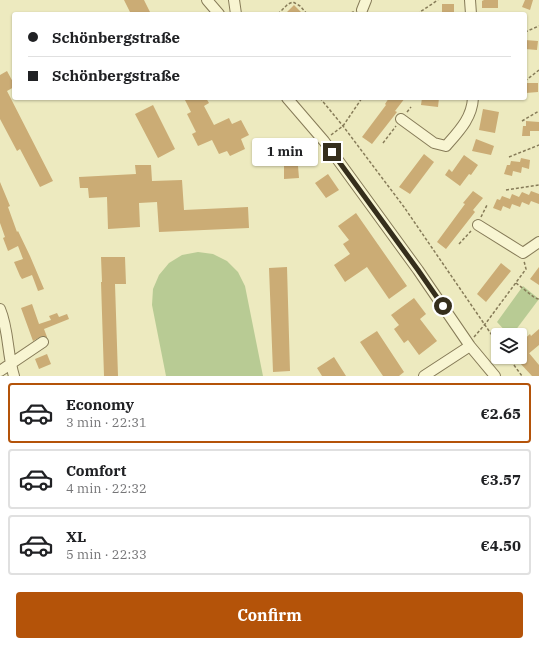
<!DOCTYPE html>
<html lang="en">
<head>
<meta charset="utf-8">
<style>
  :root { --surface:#fff; --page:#f6f6f6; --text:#202124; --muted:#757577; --line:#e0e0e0; --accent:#b45309 }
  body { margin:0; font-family:"IBM Plex Serif",serif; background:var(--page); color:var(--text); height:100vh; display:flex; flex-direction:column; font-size:15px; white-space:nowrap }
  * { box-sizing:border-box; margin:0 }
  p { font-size:13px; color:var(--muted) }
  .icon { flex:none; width:22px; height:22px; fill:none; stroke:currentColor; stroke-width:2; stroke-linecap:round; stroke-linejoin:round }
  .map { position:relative; height:376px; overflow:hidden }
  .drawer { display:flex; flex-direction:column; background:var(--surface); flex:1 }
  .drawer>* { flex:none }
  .guide { position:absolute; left:12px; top:12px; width:515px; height:88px; border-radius:4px; box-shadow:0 1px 3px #0004; display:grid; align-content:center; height:88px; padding:0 16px; background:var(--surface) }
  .controls { position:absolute; left:491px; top:328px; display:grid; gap:8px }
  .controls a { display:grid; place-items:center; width:36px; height:36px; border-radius:4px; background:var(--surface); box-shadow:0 1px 3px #0004; font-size:20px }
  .end { position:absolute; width:18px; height:18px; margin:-9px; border:5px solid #352e1c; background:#fff; box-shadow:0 0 0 2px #fff }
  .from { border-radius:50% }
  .bubble { position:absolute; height:28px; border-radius:4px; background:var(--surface); box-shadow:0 1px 3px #0004; font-size:13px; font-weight:700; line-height:28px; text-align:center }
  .guide b { display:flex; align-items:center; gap:14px; height:38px; font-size:15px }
  .guide b+b { border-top:1px solid var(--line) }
  .guide i { width:10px; height:10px; background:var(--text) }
  ul { padding:7px 0 0; list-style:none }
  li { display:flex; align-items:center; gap:12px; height:60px; margin:0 8px 6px; padding:0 8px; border:2px solid var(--line); border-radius:4px }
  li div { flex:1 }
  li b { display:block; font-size:15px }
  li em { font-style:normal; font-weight:700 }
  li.active { border-color:var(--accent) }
  li>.icon { width:36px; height:36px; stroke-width:1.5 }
  .button { display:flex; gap:8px; margin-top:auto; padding:8px 16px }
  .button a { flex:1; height:46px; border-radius:4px; background:var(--accent); color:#fff; font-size:16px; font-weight:700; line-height:46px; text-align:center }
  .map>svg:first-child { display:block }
</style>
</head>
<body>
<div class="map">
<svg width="539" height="376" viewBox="0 0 539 376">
  <rect width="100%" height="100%" fill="#edeabf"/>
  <!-- green -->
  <path fill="#b8cb94" d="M198,252L213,254L227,261L238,272L245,286L263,376H166L152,305L153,289L159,275L169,263L182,255Z
    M523,286L539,299L512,335H509L497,322Z"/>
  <!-- building -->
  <path fill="#cbac75" d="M124,0H144L151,14H131Z
    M484,0H498V8H482V1Z
    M525,0H533L530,10L522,7Z
    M442,4H454V13L442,14Z
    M294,5L303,14H285Z
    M525,40L538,41L537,50L525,49Z
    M7,71L14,84V87L7,91L53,181L40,187L20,149L17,151L0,119V75Z
    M526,83H538V92L526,93Z
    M184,98H206L209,103L204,106L214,125L229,118L232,124L241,120L249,135L241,139L245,149L230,156L227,151L219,154L212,140L198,146L192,134L196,132L187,114L191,112Z
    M389,98H405L395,111L397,112L372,144L362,137L386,105L385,104Z
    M422,98H439L438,107L421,105Z
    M153,105L175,149L158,158L135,114Z
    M483,109L499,112L495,133L479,130Z
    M526,121L539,122V131H530V136H522L523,126H526Z
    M476,139L494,146L491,155L472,151Z
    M424,154L434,162L410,194L399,187Z
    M464,155L478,165L471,175L469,174L460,186L445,175L449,169L452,172Z
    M521,158L530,160L529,169L522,167L521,173L513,171L512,176L504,174L507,165H510L511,161L520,162Z
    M135,165H151L152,181L182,180L184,210L248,207L249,228L159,232L157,202L139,203L140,227L108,229L107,197L89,198L88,188H80L79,177L136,174Z
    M284,166H298L299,178L284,179Z
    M328,174L339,190L326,198L315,183Z
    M0,182L10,206L8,207L17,232L18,231L30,256L44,289L38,291L32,275L22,279L20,276L14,262L23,259L18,246L8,251L3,238L5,237L0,223Z
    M473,191L483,198L473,210L475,212L446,249L437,242L465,204L463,203Z
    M531,191L539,194V204L531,201L529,205L522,202L520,207L512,204L510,209L503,206L501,211L493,208L497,199L500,200L502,196L510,199L512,194L519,197L522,192L529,195Z
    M356,213L407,286L389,299L367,267L345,282L334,265L350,254L343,244L349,240L338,226Z
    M101,257H125L126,284H115L118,376H104L101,282H102Z
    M501,263L511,271L486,302L477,294Z
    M287,267L290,371L273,372L269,268Z
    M539,267V285L530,279Z
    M414,298L426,314L420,319L437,341L419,355L408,340L404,343L394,329L399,325L391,315Z
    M32,304L39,324L51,320L49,316L57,313L59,317L67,314L69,319L44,329L47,337L42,336L33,341L21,308Z
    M539,329V345L527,355L529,353L539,365V376H532L519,362L525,357L520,351V343L530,334L531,336Z
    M377,331L404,372L399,376H383L360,342Z
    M47,354L51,364L39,369L35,359Z
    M334,357L346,376H322L317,368Z"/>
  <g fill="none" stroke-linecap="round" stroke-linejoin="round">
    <defs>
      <path id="minor" d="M207,0L219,14
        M234,0L236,14
        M470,0L471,14
        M362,10L366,0
        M287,98L324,141L418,270L470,346L495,376
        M401,119L434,143L446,146C459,131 472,118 473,98
        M478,225L523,253L539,242
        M0,309C9,330 7,354 14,376
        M0,371L43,342
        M424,376L470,346"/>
    </defs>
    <!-- minor casing -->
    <use href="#minor" stroke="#867b58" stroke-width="12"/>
    <!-- path -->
    <path stroke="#867b58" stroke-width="1.5" stroke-dasharray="3 2" stroke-linecap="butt" d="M278,14L288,4L293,2L300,6L307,14
      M342,14L354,12
      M417,14L438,0
      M525,32L539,26
      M525,81L539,70
      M320,98L343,126L404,207L498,344
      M407,112L411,107
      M522,121L539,111
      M331,135L343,126L362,98
      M383,143L396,126
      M509,157L539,145
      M506,190L539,185
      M481,217L487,205
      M459,244L471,231
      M516,283L535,298L539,299
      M474,337L486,323L526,269L524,261
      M508,357L522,376"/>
    <!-- minor -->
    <use href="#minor" stroke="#f8f5d2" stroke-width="10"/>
  </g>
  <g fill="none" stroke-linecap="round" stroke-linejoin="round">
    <!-- route -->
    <path stroke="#352e1c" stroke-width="5" d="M332,152L418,270L443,306"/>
  </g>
</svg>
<div class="controls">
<a><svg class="icon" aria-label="layers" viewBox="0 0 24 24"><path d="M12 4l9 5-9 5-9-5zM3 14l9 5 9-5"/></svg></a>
</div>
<i class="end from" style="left:443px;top:306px"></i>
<i class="end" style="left:332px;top:152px"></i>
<div class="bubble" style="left:252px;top:138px;width:66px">1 min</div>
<div class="guide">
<b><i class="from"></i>Schönbergstraße</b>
<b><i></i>Schönbergstraße</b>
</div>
</div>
<section class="drawer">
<ul>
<li class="active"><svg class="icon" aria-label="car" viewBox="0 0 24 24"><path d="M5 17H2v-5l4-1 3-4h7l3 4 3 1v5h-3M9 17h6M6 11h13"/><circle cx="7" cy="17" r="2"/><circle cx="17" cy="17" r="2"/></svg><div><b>Economy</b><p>3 min · 22:31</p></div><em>€2.65</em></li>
<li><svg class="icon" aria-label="car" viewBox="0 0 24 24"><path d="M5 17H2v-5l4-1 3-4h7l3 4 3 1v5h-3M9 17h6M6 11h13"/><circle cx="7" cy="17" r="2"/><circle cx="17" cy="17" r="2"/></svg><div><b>Comfort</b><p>4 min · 22:32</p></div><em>€3.57</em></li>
<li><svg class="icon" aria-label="car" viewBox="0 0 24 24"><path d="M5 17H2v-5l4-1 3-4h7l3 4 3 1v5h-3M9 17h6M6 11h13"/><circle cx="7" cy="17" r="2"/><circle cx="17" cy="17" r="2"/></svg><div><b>XL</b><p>5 min · 22:33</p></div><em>€4.50</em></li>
</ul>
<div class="button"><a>Confirm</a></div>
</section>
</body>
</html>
